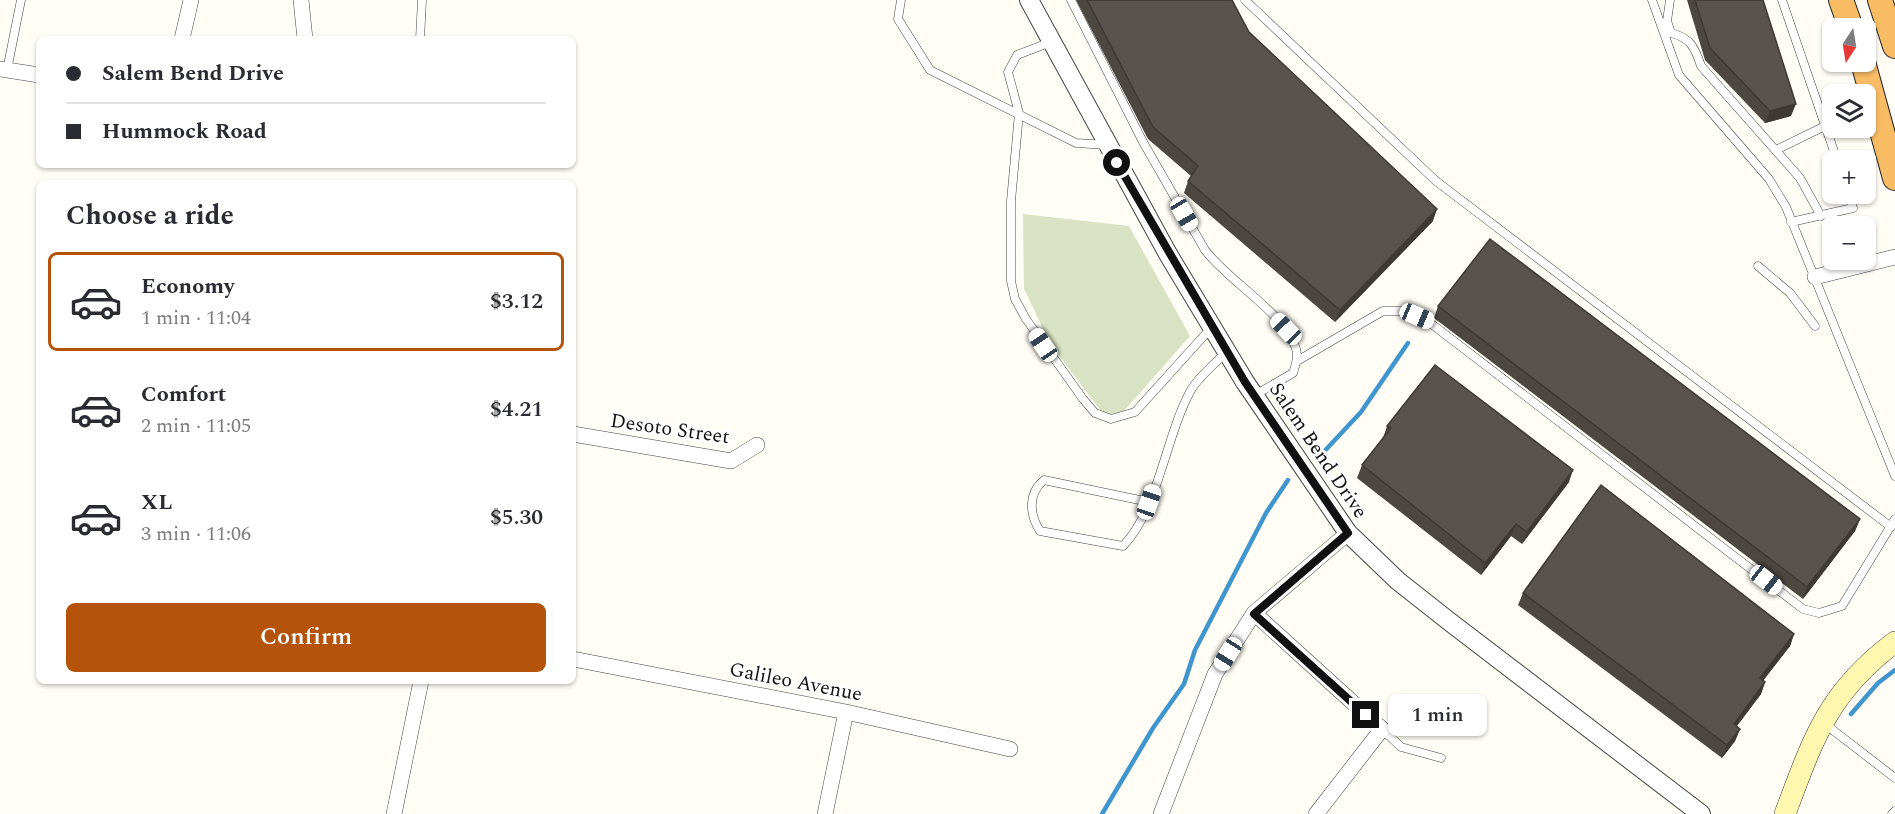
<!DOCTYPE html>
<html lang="en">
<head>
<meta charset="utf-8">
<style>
  :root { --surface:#fff; --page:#f2f2f3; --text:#2b2b33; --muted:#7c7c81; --line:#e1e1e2; --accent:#b45309 }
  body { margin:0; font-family:Spectral,serif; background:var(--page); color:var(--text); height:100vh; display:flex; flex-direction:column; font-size:22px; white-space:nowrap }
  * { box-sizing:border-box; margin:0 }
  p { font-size:20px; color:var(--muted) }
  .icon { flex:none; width:33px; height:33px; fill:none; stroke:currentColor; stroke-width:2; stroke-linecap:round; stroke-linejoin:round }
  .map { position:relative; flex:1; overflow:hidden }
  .sheet { position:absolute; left:36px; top:180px; width:540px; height:504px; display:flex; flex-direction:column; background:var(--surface); border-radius:9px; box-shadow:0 2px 4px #0004 }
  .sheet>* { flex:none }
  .banner { position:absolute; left:36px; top:36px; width:540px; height:132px; border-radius:9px; box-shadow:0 2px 4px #0004; display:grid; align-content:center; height:132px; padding:0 30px; background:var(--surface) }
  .needle { width:39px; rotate:192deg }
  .fabs { position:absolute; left:1822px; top:18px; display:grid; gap:12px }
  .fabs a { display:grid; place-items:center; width:54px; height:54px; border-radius:9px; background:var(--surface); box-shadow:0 2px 4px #0004; font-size:30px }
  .end { position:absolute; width:27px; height:27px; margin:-14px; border:8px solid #111; background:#fff; box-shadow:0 0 0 3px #fff }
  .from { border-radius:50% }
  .bubble { position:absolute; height:42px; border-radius:9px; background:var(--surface); box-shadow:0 2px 4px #0004; font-size:20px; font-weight:600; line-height:42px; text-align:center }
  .car { position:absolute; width:18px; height:36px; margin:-18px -9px; border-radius:8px; box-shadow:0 0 4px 2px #0007; background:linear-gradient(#fff 24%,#345 0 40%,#fff 0 76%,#345 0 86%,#fff 0) }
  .banner b { display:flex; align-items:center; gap:21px; height:57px; font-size:22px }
  .banner b+b { border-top:2px solid var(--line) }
  .banner i { width:15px; height:15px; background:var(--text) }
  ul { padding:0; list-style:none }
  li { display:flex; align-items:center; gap:18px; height:99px; margin:0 12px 9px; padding:0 18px; border:3px solid transparent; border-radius:9px }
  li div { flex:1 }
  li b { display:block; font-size:22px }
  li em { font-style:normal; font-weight:600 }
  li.selected { border-color:var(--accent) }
  li>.icon { width:54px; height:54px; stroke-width:1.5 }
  h2 { padding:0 30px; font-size:27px; line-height:72px }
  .button { display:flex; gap:12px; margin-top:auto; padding:12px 30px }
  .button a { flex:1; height:69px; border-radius:9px; background:var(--accent); color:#fff; font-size:24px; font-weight:600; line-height:69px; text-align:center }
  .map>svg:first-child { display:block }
</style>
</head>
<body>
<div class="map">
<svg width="1895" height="814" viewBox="0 0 1895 814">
  <rect width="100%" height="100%" fill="#fffdf5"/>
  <!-- cemetery -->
  <path fill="#d9e3c4" d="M1023,214L1129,226L1190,336L1124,411L1111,414L1101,411L1051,345L1024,289Z"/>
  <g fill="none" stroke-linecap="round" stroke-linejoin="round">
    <!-- stream -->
    <path stroke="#3f96cf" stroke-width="4.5" d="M1319,457L1361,412L1408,343
      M1851,714L1878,683L1895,670
      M1102,814L1153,728L1184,684L1195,650L1266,513L1288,480"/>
    <defs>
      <path id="service" d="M901,0L898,19L930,70L1076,143L1107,145
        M1071,0L1143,142L1205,250C1227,280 1284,313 1295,346C1299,355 1296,364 1293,373L1255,395
        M1245,0L1436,181L1891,527
        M1652,0L1679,75L1769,179L1786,207L1895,476
        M1782,0L1837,160
        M1667,21L1671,33C1691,38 1695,48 1701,66L1800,178L1821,216
        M1664,23L1667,21L1670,0
        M420,39L422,0
        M1051,42L1017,55L1008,72L1019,113L1011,201V281L1015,299L1026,319L1083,399L1095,413L1111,419L1135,412L1211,328
        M7,70L21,0
        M1776,150L1825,126
        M1791,222L1853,208L1848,194
        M1758,266L1790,293L1815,326
        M1297,361L1383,311H1404L1429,322L1803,609L1819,613L1842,606L1895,519
        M1149,502L1044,480C1028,493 1029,514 1040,531L1123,546C1159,509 1165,437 1191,390C1199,376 1215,364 1226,352
        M1825,724L1895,778
        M1382,729L1401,747L1441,758
        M1892,814L1895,811"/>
      <path id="minor" d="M301,0L305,39
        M182,39L191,0
        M0,69L39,75
        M1815,277L1895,257
        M573,434L731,461L757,445
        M1254,613L1382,729L1316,814
        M573,659L846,712L1010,749
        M394,814L421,681
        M825,814L846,712
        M1161,814L1215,674L1254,613L1348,533"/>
      <path id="tertiary" d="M1029,0L1168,254L1245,382L1348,533L1398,581L1450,622L1701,814"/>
      <path id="secondary" d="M1785,814C1813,739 1828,692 1895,642"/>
      <path id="trunk" d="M1841,0L1851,28
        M1880,0L1895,46
        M1863,62L1895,178"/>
    </defs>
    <!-- service casing -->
    <use href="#service" stroke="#444" stroke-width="9"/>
    <!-- minor casing -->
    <use href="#minor" stroke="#444" stroke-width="16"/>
    <!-- tertiary casing -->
    <use href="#tertiary" stroke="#444" stroke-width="20"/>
    <!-- secondary casing -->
    <use href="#secondary" stroke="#333" stroke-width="22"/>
    <!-- trunk casing -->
    <use href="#trunk" stroke="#222" stroke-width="26"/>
    <!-- service -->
    <use href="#service" stroke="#fff" stroke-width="8"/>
    <!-- minor -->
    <use href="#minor" stroke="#fff" stroke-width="15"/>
    <!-- tertiary -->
    <use href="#tertiary" stroke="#fff" stroke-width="18"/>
    <!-- secondary -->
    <use href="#secondary" stroke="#fff6b0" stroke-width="21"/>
    <!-- trunk -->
    <use href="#trunk" stroke="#f7bc64" stroke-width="24"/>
  </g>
  <!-- wall -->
  <path fill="#4d4742" d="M1076,0H1232L1249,32L1433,221L1335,322L1184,193L1188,181L1191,176L1148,139Z
    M1687,0H1763L1791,116L1765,123L1705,60Z
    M1438,306L1860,519L1855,531L1803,599L1434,318Z
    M1387,426L1569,482L1522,544L1511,536L1481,575L1357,478L1362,465L1383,438Z
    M1523,593L1794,634L1790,646L1763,680L1765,682L1761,694L1737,726L1740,729L1735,741L1722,758L1518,605Z"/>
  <!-- shaded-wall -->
  <path fill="#3f3936" d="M1796,104L1791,116L1765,123L1770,111Z
    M1437,209L1433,221L1335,322L1340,310Z
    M1573,470L1569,482L1522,544L1527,532Z
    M1860,519L1855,531L1803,599L1807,587Z
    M1516,524L1511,536L1481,575L1485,563Z
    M1794,634L1790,646L1756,690L1760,678Z
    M1765,682L1761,694L1729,736L1734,724Z
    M1740,729L1735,741L1722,758L1727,745Z"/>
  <!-- building -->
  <path fill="#5a524d" stroke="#3f3936" stroke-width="1.5" d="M1087,0H1232L1249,32L1437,209L1340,310L1188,181L1198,166L1153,127Z
    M1695,0H1763L1796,104L1770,111L1710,48Z
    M1490,239L1860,519L1807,587L1438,306Z
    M1435,365L1573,470L1527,532L1516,524L1485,563L1362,465L1391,428L1387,426Z
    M1601,485L1794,634L1760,678L1765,682L1734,724L1740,729L1727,745L1523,593Z"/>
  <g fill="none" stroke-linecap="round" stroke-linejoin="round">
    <!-- route -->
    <path stroke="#111" stroke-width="8" d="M1117,163L1245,382L1348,533L1254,614L1366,715"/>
  </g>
  <g text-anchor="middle" stroke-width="6" stroke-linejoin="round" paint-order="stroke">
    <!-- street labels -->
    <g font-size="20" fill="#111" stroke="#fff">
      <text transform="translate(670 428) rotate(8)" y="7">Desoto Street</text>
      <text transform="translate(1319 450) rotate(56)" y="7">Salem Bend Drive</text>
      <text transform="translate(796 681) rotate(11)" y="7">Galileo Avenue</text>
    </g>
  </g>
</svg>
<div class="fabs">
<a><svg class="needle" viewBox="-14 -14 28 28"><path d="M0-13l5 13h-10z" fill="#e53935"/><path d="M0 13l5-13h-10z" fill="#7c7c81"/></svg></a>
<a><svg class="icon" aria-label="layers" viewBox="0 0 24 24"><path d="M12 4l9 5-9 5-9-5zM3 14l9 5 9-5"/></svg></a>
<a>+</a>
<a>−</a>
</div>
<i class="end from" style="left:1117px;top:163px"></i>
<i class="end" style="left:1366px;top:715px"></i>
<div class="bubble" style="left:1388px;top:694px;width:99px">1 min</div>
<i class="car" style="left:1184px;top:214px;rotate:150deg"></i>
<i class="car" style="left:1417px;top:316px;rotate:113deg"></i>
<i class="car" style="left:1286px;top:329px;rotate:316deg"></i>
<i class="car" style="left:1043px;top:345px;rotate:326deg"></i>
<i class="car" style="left:1149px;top:502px;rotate:19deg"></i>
<i class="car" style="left:1766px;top:580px;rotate:128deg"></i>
<i class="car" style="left:1228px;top:654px;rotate:212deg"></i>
<div class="banner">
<b><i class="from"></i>Salem Bend Drive</b>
<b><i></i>Hummock Road</b>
</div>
<section class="sheet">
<h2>Choose a ride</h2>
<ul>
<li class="selected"><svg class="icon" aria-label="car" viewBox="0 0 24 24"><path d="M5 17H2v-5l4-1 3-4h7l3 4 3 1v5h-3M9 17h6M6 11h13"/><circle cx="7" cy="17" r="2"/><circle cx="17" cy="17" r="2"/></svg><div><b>Economy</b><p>1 min · 11:04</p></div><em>$3.12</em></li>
<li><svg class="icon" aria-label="car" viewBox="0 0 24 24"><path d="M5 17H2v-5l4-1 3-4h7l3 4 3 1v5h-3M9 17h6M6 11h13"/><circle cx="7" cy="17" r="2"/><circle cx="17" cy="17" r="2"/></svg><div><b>Comfort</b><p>2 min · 11:05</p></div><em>$4.21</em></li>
<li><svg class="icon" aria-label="car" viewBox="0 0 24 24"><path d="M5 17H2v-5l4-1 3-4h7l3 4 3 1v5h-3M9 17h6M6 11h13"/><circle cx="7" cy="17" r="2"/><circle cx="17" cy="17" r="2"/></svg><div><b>XL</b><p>3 min · 11:06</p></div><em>$5.30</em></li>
</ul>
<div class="button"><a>Confirm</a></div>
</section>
</div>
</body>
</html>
